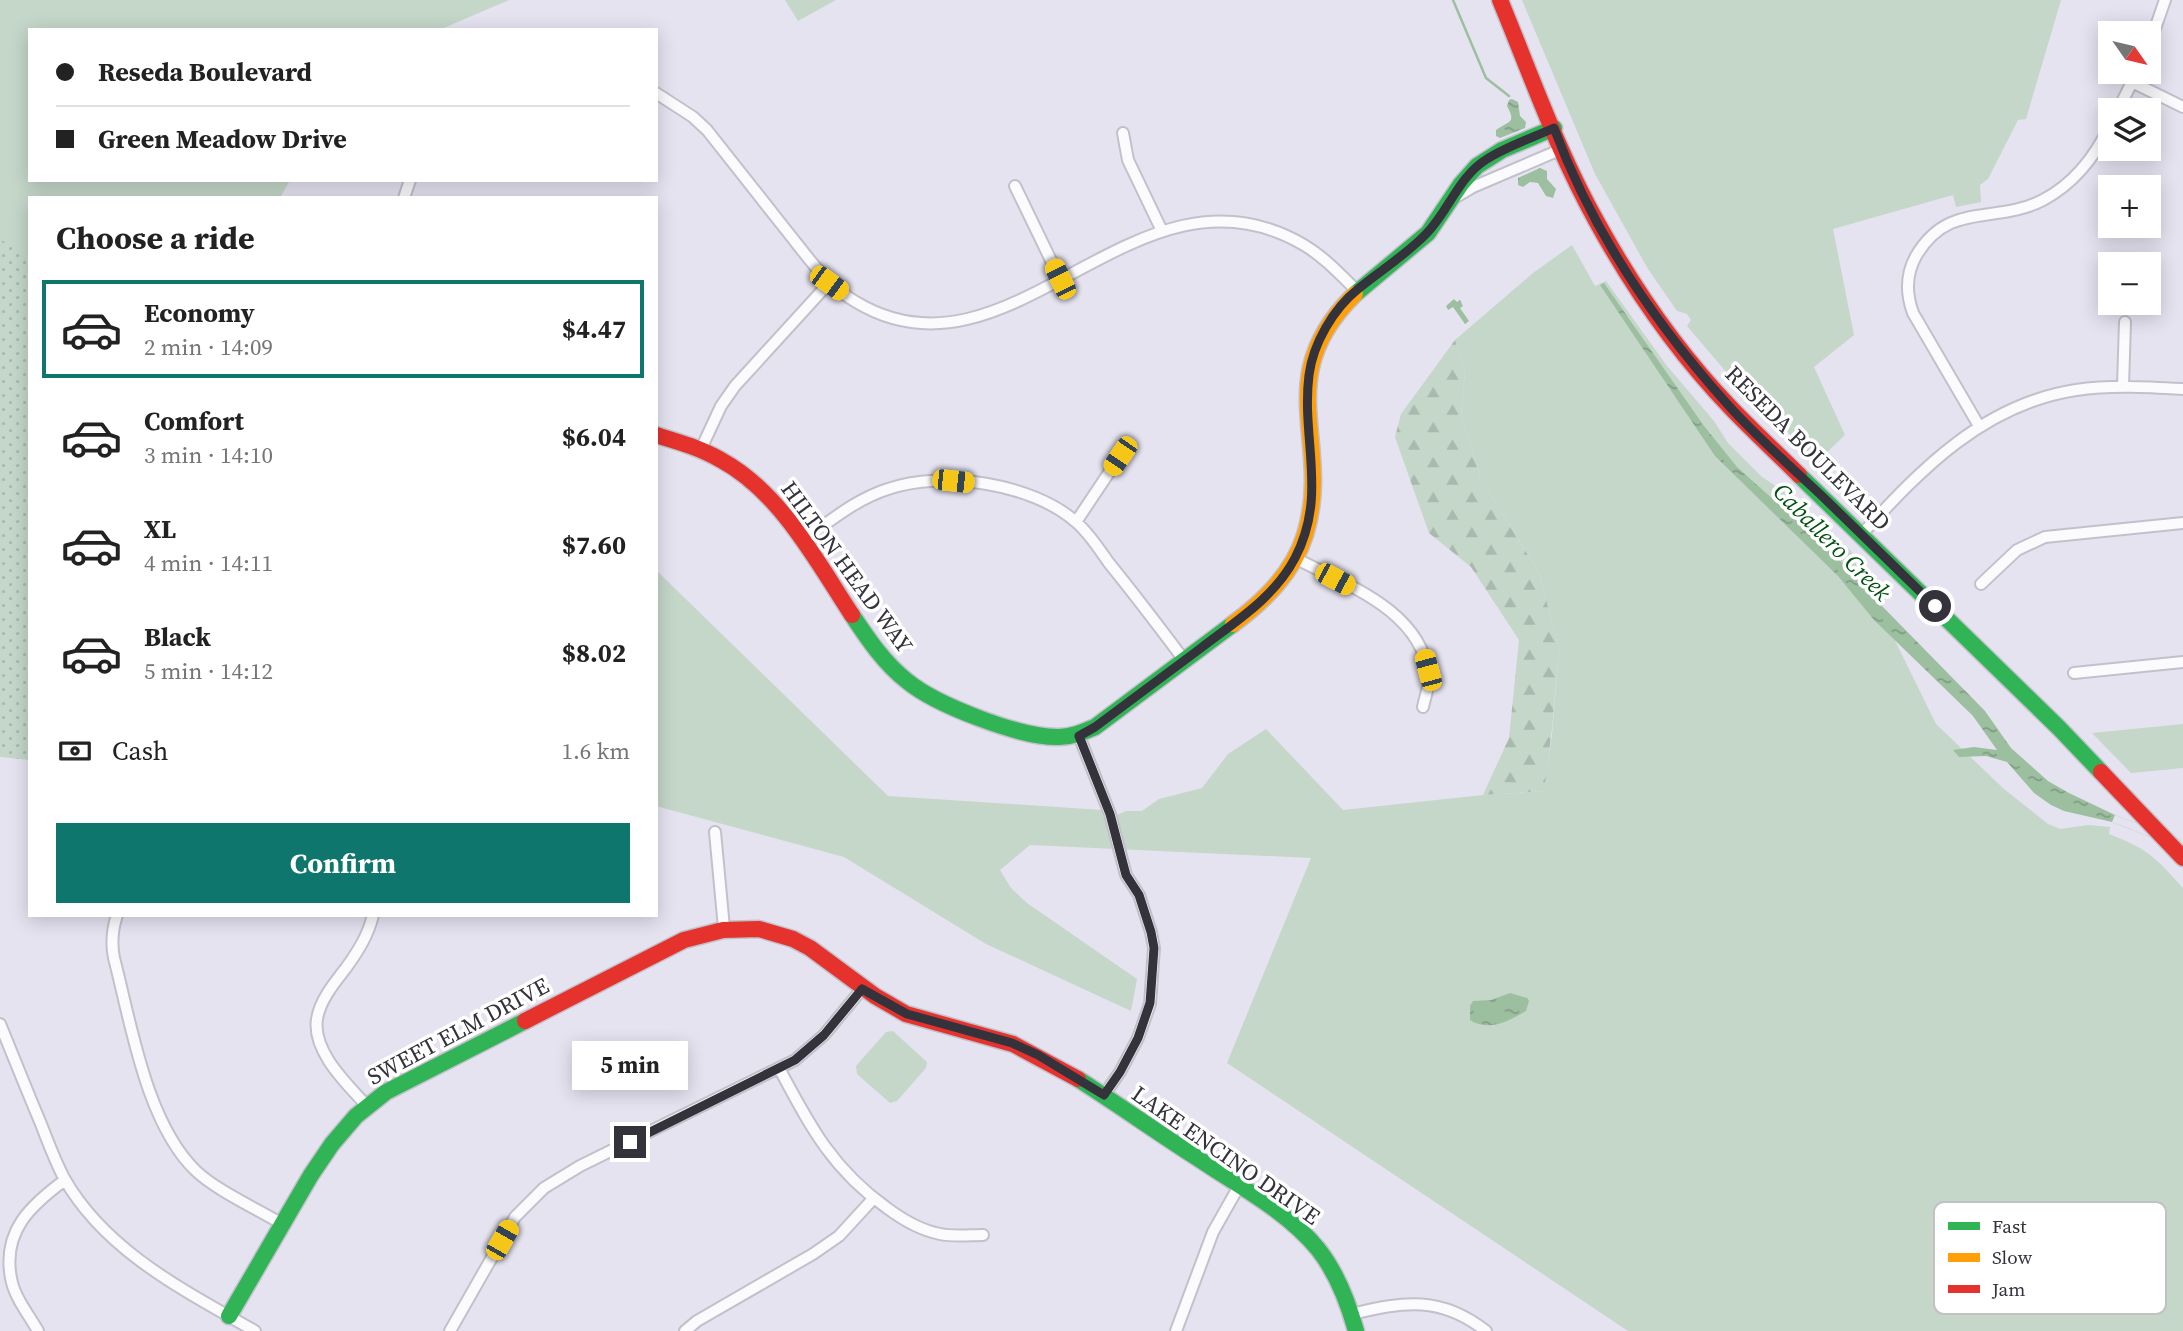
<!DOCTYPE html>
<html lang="en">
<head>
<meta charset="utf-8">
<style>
  :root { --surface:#fff; --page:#f2f2f2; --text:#222; --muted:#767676; --line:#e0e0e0; --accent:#0f766e }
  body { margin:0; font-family:"Source Serif 4",serif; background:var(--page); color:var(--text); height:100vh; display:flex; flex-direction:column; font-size:26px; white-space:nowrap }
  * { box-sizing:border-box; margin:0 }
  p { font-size:23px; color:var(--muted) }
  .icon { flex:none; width:38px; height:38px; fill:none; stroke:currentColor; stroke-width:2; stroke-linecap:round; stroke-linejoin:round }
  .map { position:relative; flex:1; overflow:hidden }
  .sheet { position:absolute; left:28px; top:196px; width:630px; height:721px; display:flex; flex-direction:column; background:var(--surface); border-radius:0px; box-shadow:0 4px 18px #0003 }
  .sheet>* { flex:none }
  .hud { position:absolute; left:28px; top:28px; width:630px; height:154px; border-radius:0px; box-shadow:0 4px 18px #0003; display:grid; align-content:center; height:154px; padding:0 28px; background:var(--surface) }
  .needle { width:46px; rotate:124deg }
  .fabs { position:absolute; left:2098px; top:21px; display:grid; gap:14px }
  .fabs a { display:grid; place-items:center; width:63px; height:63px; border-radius:0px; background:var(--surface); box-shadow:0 4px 18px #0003; font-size:35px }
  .end { position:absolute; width:32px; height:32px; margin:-16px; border:9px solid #34333c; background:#fff; box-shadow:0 0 0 4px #fff }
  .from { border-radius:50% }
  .bubble { position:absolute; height:49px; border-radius:0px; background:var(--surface); box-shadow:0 4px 18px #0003; font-size:23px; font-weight:700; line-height:49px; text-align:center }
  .car { position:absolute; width:21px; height:42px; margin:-21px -10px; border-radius:9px; box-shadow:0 0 5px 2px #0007; background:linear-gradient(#f5c518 24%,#345 0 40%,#f5c518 0 76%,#345 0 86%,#f5c518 0) }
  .hud b { display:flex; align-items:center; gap:24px; height:66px; font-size:26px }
  .hud b+b { border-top:2px solid var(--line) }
  .hud i { width:18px; height:18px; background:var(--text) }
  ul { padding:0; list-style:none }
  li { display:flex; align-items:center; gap:21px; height:98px; margin:0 14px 10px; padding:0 14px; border:4px solid transparent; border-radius:0px }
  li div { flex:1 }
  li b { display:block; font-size:26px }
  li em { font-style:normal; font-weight:700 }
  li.on { border-color:var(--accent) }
  li>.icon { width:63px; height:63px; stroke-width:1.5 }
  h2 { padding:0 28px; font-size:32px; line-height:84px }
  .pay { display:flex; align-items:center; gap:18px; height:77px; padding:0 28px; font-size:26px }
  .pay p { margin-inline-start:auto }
  .primary-button { display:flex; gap:14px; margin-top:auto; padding:14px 28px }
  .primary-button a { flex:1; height:80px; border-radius:0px; background:var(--accent); color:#fff; font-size:28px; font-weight:700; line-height:80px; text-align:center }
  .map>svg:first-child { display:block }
</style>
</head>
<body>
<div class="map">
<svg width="2183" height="1331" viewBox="0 0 2183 1331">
  <defs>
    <pattern id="forest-firs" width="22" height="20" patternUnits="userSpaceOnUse" patternTransform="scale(1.75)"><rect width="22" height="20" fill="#c4d7c9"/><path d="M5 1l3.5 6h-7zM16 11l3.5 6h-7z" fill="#a9b9ae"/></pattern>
    <pattern id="park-dots" width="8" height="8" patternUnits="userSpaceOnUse" patternTransform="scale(1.75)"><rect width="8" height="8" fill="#c4d7c9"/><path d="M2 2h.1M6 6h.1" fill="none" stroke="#a9b9ae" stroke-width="1.8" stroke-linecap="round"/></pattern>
    <pattern id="water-ripples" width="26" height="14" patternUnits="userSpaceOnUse" patternTransform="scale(1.75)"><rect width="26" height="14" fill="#9cbfa0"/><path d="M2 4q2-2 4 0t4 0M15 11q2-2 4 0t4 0" fill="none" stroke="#809c84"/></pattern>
  </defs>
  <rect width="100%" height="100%" fill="#e5e3f0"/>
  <!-- green -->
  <path fill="#c4d7c9" d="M0,0H509L439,30H30V180H290L280,198H30V756L0,753Z
    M785,0H836L798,21Z
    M1522,0H2061L2026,119L2018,120L1988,179L1980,185L1981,202L1956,207L1953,195L1833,229L1854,335L1814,367L1845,435L1818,461L1733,380L1687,326L1691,320L1687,314L1677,311L1648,269L1595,174Z
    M1572,245L1595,286L1606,281L1667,366L1714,421L1728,443L1762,477L1791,496L1851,551L1936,724L2004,789L2048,824L2060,829L2088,825L2110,827L2109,834C2148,849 2155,857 2183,888V1331H1628L1227,1063L1311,858L1030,845L1000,870L1011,888L1027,903L1137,979L1131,1011L986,944L844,857L656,806V570L888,796L1102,810L1117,815L1126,811H1142L1159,799L1202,788L1228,754L1266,729L1343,810L1483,795L1543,791L1552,735L1559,648L1539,573L1480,477L1461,416L1465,371L1455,340L1533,273Z
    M2183,724V768L2131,773L2092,733Z
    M893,1031L927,1062L926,1068L897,1101L890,1103L857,1074L856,1066L886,1032Z"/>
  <!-- forest -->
  <path fill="url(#forest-firs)" d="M1455,340L1465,371L1461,416L1480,477L1539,573L1559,648L1552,729L1544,791L1483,795L1509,738L1519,640L1471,567L1429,533L1395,437L1401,414Z"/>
  <!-- park -->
  <path fill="url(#park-dots)" d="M0,239L30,259V760L0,757Z"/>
  <!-- water -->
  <path fill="url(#water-ripples)" d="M1512,99L1518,102L1520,116L1526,122L1525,128L1500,138L1496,136V130C1508,121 1517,124 1507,106L1509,100Z
    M1540,168L1547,171V179L1556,189L1553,198L1546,196L1538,183L1530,182L1523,187L1518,185V178Z
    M1604,283L1704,426L1737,467L1835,555L1882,606L1985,711L2011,748L2048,781L2069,793L2115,815L2183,841V850L2112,822L2064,811L2051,805L2034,793L2007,762L1986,756L1959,757L1953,750L1974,747L1997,750L1973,716L1874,620L1838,576L1715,456L1600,285Z
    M1454,299L1457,302L1460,300L1463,306L1460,308L1469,321L1465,324L1453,307L1448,310L1446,306Z
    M1510,993L1527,998L1529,1001L1526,1011C1509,1021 1489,1032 1470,1020V1006L1473,1001L1491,1000Z"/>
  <!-- pier -->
  <path fill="#e5e3f0" d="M2115,815L2183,841V850L2112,822Z"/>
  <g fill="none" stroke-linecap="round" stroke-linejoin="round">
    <!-- stream -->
    <path stroke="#9cbfa0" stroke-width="2.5" d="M1453,0L1486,78L1509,96"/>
    <defs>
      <path id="street" d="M2149,46L2165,0
        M2132,82L2183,107
        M656,93L693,117L707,130C733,163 760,197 786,230C807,256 826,285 856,302C1012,396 1136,146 1304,245C1324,257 1340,274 1356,290
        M2118,110L2137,72
        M1123,133L1128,160L1162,231
        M1015,186L1060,279
        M1456,197L1473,187L1562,149
        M404,198L410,180
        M2123,386L2125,322
        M1979,426L1913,313C1906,294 1906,274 1916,256C1949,200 1995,225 2043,200C2075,183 2095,157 2110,125
        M701,449L721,406L735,386L829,283
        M1076,522L1120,456
        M1862,534C1921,469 1984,404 2076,390C2111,385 2147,387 2183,389
        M802,541C829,522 856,499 888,489C942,470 1032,483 1076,522C1089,533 1099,549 1109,563C1135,595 1160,628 1184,660
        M1295,558C1346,585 1420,609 1429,675C1430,684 1425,697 1423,707
        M1981,584L2017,550L2045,537L2183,523
        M2074,673L2183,662
        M1079,736L1110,814L1126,875L1139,895L1151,932L1154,948L1150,1004L1138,1038L1120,1072L1104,1095
        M715,832L724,928
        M117,915C112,930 111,943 114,958C131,1023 146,1123 196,1171C216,1190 257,1209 282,1224
        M0,1024C14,1058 27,1091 41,1124C48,1142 55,1161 64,1178C105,1251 185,1291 255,1331
        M779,1068C810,1126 832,1169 887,1208C903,1220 920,1230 940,1234C954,1237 969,1235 983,1235
        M366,1105C346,1083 312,1051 317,1019C320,1000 335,982 346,968C358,951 368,936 373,915
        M1352,1314C1405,1301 1441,1296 1486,1331
        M38,1331C29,1315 14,1297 11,1278C2,1231 31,1205 65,1180
        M450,1331L515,1217L544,1188L580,1166L795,1060L824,1035L862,989
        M685,1331L697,1321L813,1254L839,1236L873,1199
        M1176,1331L1213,1232L1239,1186"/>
      <path id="fast" d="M1355,294L1428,233L1461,184L1477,166L1502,150L1554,128
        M1799,475L2059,728L2101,772
        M852,615C868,639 884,663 907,681C936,705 1021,738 1059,737C1072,737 1083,732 1095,727L1233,624
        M1078,1079C1119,1105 1158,1133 1199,1159C1239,1186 1287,1211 1318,1249C1337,1273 1348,1302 1356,1331
        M229,1316L311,1175L332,1144L356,1116L386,1092L525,1021"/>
      <path id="slow" d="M1233,624C1264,601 1293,573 1305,535C1334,442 1268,379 1355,294"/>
      <path id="jam" d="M1500,0C1531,75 1558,153 1598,224C1634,289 1679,354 1731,408C1753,431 1777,453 1799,475
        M656,435C679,442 700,448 721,460C780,492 816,560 852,615
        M2101,772L2183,858
        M525,1021L684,940L723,930L759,929L793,939L810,948L875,996L906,1014L1013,1044L1078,1079"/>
    </defs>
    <!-- street casing -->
    <use href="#street" stroke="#c2c1cb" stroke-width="14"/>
    <!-- fast casing -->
    <use href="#fast" stroke="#c2c1cb" stroke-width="19"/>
    <!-- slow casing -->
    <use href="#slow" stroke="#c2c1cb" stroke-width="19"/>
    <!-- jam casing -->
    <use href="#jam" stroke="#c2c1cb" stroke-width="19"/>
    <!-- street -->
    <use href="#street" stroke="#fbfbfd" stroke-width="10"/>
    <!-- fast -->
    <use href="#fast" stroke="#30b455" stroke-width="16"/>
    <!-- slow -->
    <use href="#slow" stroke="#ff9f0a" stroke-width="16"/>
    <!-- jam -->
    <use href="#jam" stroke="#e5322d" stroke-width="16"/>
  </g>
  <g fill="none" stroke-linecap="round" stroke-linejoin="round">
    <!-- route -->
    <path stroke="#34333c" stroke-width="9" d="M630,1142L795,1060L824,1035L862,989L907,1014L1012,1043L1038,1055L1104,1095L1120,1072L1138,1038L1150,1003L1154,948L1151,932L1139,895L1126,875L1110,814L1079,736L1095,727C1130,701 1165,675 1201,648C1236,621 1274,598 1295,558C1328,495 1301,439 1309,375C1313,344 1333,309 1358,289C1381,270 1406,255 1427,233C1449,210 1459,176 1487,159C1507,146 1532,138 1554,128C1592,231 1656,325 1729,406C1757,437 1790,466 1821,495C1859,532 1897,569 1935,606"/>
  </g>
  <g text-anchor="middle" stroke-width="7" stroke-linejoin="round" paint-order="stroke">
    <!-- street labels -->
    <g font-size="23" fill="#34333c" stroke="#fff">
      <text transform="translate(1808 448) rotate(45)" y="8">RESEDA BOULEVARD</text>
      <text transform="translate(847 567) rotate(54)" y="8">HILTON HEAD WAY</text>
      <text transform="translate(458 1031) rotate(-28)" y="8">SWEET ELM DRIVE</text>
      <text transform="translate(1226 1155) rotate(35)" y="8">LAKE ENCINO DRIVE</text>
    </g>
    <!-- water labels -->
    <g font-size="24" font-style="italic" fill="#025312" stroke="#fff">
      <text transform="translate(1832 542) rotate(45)" y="8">Caballero Creek</text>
    </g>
  </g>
  <!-- legend -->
  <rect x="1934" y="1202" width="232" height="112" rx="10" fill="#fff" stroke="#c2c2c4" stroke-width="2"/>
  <rect x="1948" y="1222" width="32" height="8" fill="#30b455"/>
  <rect x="1948" y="1253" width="32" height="9" fill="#ff9f0a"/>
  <rect x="1948" y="1285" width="32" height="8" fill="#e5322d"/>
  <g font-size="19" fill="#34333c">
    <text x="1992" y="1233">Fast</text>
    <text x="1992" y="1264">Slow</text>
    <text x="1992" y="1296">Jam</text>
  </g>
</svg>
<div class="fabs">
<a><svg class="needle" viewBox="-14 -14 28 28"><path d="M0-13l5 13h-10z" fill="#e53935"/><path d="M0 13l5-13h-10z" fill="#767676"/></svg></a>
<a><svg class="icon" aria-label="layers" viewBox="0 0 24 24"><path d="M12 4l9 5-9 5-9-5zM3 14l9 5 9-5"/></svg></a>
<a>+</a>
<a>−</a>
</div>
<i class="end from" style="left:1935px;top:606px"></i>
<i class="end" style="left:630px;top:1142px"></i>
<div class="bubble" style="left:572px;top:1041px;width:116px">5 min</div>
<i class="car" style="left:1060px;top:279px;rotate:334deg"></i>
<i class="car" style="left:829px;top:283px;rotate:126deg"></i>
<i class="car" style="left:1120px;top:456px;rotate:214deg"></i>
<i class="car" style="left:953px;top:481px;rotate:96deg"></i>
<i class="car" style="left:1335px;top:579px;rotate:118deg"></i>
<i class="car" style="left:1428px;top:670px;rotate:345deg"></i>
<i class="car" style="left:502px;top:1240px;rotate:30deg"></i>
<div class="hud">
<b><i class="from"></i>Reseda Boulevard</b>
<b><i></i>Green Meadow Drive</b>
</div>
<section class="sheet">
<h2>Choose a ride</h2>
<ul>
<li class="on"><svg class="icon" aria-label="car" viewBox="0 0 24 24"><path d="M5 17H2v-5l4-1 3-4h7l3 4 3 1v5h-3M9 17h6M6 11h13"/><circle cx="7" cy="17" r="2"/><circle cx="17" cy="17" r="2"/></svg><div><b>Economy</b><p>2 min · 14:09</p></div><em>$4.47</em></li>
<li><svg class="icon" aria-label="car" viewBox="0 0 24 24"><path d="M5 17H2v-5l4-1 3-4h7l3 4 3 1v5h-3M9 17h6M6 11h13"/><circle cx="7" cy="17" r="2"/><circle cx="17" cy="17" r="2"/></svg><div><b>Comfort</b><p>3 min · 14:10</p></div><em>$6.04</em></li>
<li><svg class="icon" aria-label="car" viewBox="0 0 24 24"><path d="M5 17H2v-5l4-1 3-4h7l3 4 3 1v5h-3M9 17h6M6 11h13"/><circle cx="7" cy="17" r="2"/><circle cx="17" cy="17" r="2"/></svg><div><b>XL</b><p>4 min · 14:11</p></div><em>$7.60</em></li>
<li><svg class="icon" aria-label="car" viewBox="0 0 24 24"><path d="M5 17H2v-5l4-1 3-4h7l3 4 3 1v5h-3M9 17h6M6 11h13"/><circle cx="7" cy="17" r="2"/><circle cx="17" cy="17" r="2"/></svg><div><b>Black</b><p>5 min · 14:12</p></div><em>$8.02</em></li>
</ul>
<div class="pay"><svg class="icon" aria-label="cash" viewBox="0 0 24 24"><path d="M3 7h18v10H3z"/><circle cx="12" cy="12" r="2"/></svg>Cash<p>1.6 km</p></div>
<div class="primary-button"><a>Confirm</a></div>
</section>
</div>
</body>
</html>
